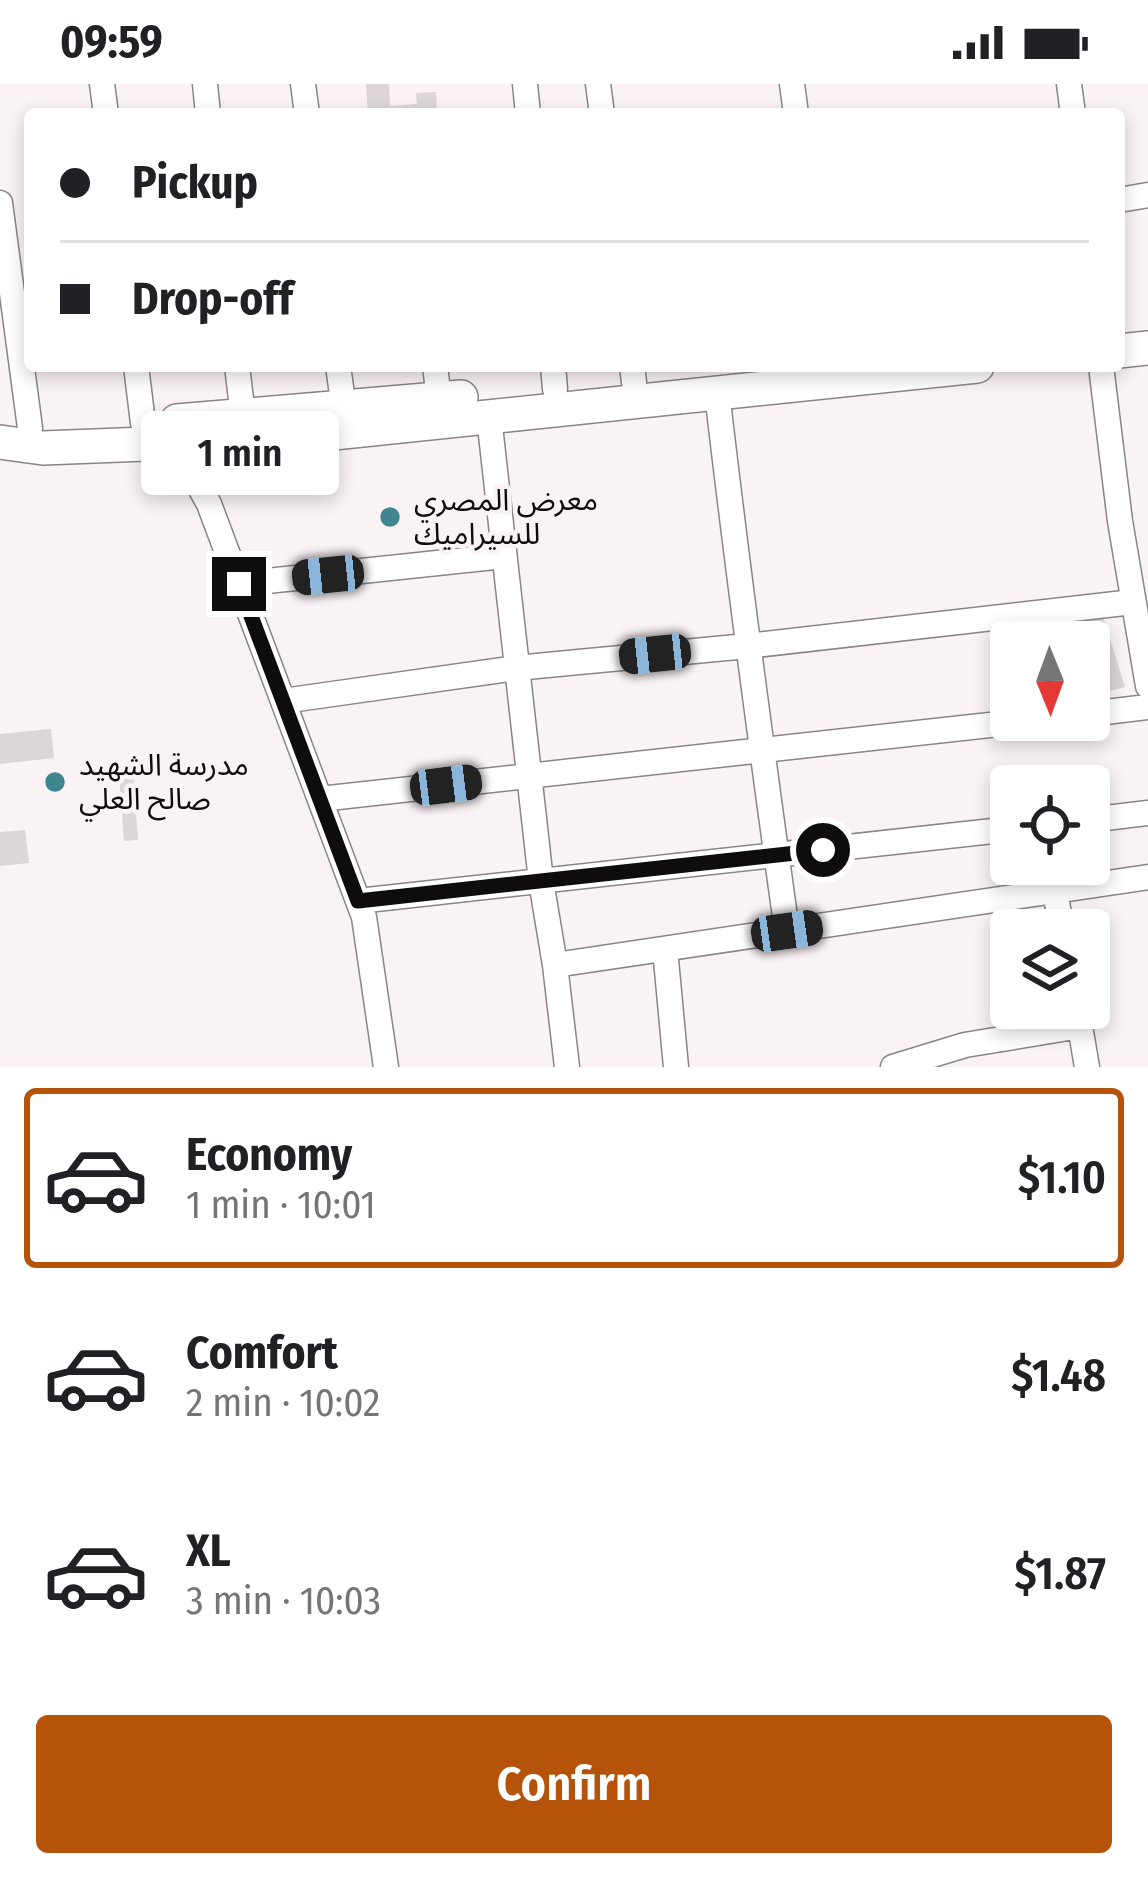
<!DOCTYPE html>
<html lang="en">
<head>
<meta charset="utf-8">
<style>
  :root { --surface:#fff; --page:#f6f6f6; --text:#202124; --muted:#757577; --line:#e0e0e0; --accent:#b45309 }
  body { margin:0; font-family:"Fira Sans Condensed","Noto Sans Arabic",sans-serif; background:var(--page); color:var(--text); height:100vh; display:flex; flex-direction:column; font-size:45px; white-space:nowrap }
  * { box-sizing:border-box; margin:0 }
  p { font-size:39px; color:var(--muted) }
  .icon { flex:none; width:66px; height:66px; fill:none; stroke:currentColor; stroke-width:2; stroke-linecap:round; stroke-linejoin:round }
  .map { position:relative; height:983px; overflow:hidden }
  .panel { display:flex; flex-direction:column; background:var(--surface); flex:1 }
  .panel>* { flex:none }
  .guide { position:absolute; left:24px; top:24px; width:1101px; height:264px; border-radius:12px; box-shadow:0 6px 18px #0003; display:grid; align-content:center; height:264px; padding:0 36px; background:var(--surface) }
  .needle { width:78px; rotate:179deg }
  .buttons { position:absolute; left:990px; top:537px; display:grid; gap:24px }
  .buttons a { display:grid; place-items:center; width:120px; height:120px; border-radius:12px; background:var(--surface); box-shadow:0 6px 18px #0003; font-size:60px }
  .end { position:absolute; width:54px; height:54px; margin:-27px; border:15px solid #0e0c0c; background:#fff; box-shadow:0 0 0 6px #fff }
  .from { border-radius:50% }
  .bubble { position:absolute; height:84px; border-radius:12px; background:var(--surface); box-shadow:0 6px 18px #0003; font-size:39px; font-weight:600; line-height:84px; text-align:center }
  .car { position:absolute; width:36px; height:72px; margin:-36px -18px; border-radius:15px; box-shadow:0 0 9px 3px #0007; background:linear-gradient(#222 24%,#8ab4d8 0 40%,#222 0 76%,#8ab4d8 0 86%,#222 0) }
  .guide b { display:flex; align-items:center; gap:42px; height:114px; font-size:45px }
  .guide b+b { border-top:3px solid var(--line) }
  .guide i { width:30px; height:30px; background:var(--text) }
  ul { padding:21px 0 0; list-style:none }
  li { display:flex; align-items:center; gap:36px; height:180px; margin:0 24px 18px; padding:0 12px; border:6px solid transparent; border-radius:12px }
  li div { flex:1 }
  li b { display:block; font-size:45px }
  li em { font-style:normal; font-weight:600 }
  li.current { border-color:var(--accent) }
  li>.icon { width:108px; height:108px; stroke-width:1.5 }
  .primary-button { display:flex; gap:24px; margin-top:auto; padding:24px 36px }
  .primary-button a { flex:1; height:138px; border-radius:12px; background:var(--accent); color:#fff; font-size:48px; font-weight:600; line-height:138px; text-align:center }
  .status { display:flex; justify-content:space-between; align-items:center; height:84px; padding:0 60px; background:var(--surface); direction:ltr }
  .status svg { height:33px; fill:currentColor }
  .map>svg:first-child { display:block }
</style>
</head>
<body>
<div class="status"><b>09:59</b><svg viewBox="0 0 49 12"><path d="M0 12V9h3v3zM5 12V6h3v6zM10 12V3h3v9zM15 12V0h3v12zM26 1h20v11H26zM47 4h2v5h-2z"/></svg></div>
<div class="map">
<svg width="1148" height="983" viewBox="0 0 1148 983">
  <rect width="100%" height="100%" fill="#faf3f5"/>
  <!-- building -->
  <path fill="#dcd6d7" d="M366,0H389L390,22L417,20L416,9L436,8L437,30H368Z
    M1102,529L1125,603L1089,613V558H1011L1010,614L992,563Z
    M51,645L54,674L0,680V650Z
    M133,690L138,756L124,757L119,691Z
    M25,746L29,779L0,782V748Z"/>
  <g fill="none" stroke-linecap="round" stroke-linejoin="round">
    <defs>
      <path id="street" d="M102,0L106,30
        M205,0L208,30
        M303,0L307,30
        M525,0L528,30
        M598,0L602,30
        M792,0L796,30
        M1069,0L1073,30
        M1119,116L1148,111
        M0,119L30,344
        M136,282L143,339
        M237,282L243,332
        M338,282L344,324
        M435,282L439,315
        M553,282L555,305
        M632,282L634,298
        M1101,282L1120,437L1148,602
        M717,309C738,489 762,668 787,847
        M489,333L541,797L555,881L567,983
        M175,359L209,420L364,833L386,983
        M239,500L504,472
        M283,617L516,584L747,562L1133,518
        M1089,630L1148,623
        M320,715L1035,636
        M1089,736L1148,729
        M1055,808L1062,846
        M358,817L1011,745
        M665,865L676,983
        M555,881L1148,793
        M1077,924L1087,983
        M893,983L965,961L1080,942"/>
      <path id="secondary" d="M1119,267L1148,264
        M177,337L461,313
        M0,358L43,364L276,355L977,282"/>
    </defs>
    <!-- street casing -->
    <use href="#street" stroke="#8a8486" stroke-width="27"/>
    <!-- secondary casing -->
    <use href="#secondary" stroke="#8a8486" stroke-width="36"/>
    <!-- street -->
    <use href="#street" stroke="#fff" stroke-width="24"/>
    <!-- secondary -->
    <use href="#secondary" stroke="#fff" stroke-width="33"/>
  </g>
  <g fill="none" stroke-linecap="round" stroke-linejoin="round">
    <!-- route -->
    <path stroke="#0e0c0c" stroke-width="15" d="M239,500L358,817L823,766"/>
  </g>
  <!-- markers -->
  <g fill="#408691" stroke="#faf3f5" stroke-width="4.5">
    <circle cx="390" cy="433" r="12"/>
    <circle cx="55" cy="698" r="12"/>
  </g>
  <g text-anchor="middle" stroke-width="9" stroke-linejoin="round" paint-order="stroke">
    <!-- poi labels -->
    <g font-size="30" fill="#0e0c0c" stroke="#faf3f5" text-anchor="start">
      <text x="414" y="426">معرض المصري<tspan x="414" dy="34">للسيراميك</tspan></text>
      <text x="79" y="691">مدرسة الشهيد<tspan x="79" dy="34">صالح العلي</tspan></text>
    </g>
  </g>
</svg>
<div class="buttons">
<a><svg class="needle" viewBox="-14 -14 28 28"><path d="M0-13l5 13h-10z" fill="#e53935"/><path d="M0 13l5-13h-10z" fill="#757577"/></svg></a>
<a><svg class="icon" aria-label="locate" viewBox="0 0 24 24"><circle cx="12" cy="12" r="6"/><path d="M12 2v4M12 18v4M2 12h4M18 12h4"/></svg></a>
<a><svg class="icon" aria-label="layers" viewBox="0 0 24 24"><path d="M12 4l9 5-9 5-9-5zM3 14l9 5 9-5"/></svg></a>
</div>
<i class="end from" style="left:823px;top:766px"></i>
<i class="end" style="left:239px;top:500px"></i>
<div class="bubble" style="left:141px;top:327px;width:198px">1 min</div>
<i class="car" style="left:328px;top:491px;rotate:264deg"></i>
<i class="car" style="left:655px;top:570px;rotate:264deg"></i>
<i class="car" style="left:446px;top:701px;rotate:83deg"></i>
<i class="car" style="left:787px;top:847px;rotate:82deg"></i>
<div class="guide">
<b><i class="from"></i>Pickup</b>
<b><i></i>Drop-off</b>
</div>
</div>
<section class="panel">
<ul>
<li class="current"><svg class="icon" aria-label="car" viewBox="0 0 24 24"><path d="M5 17H2v-5l4-1 3-4h7l3 4 3 1v5h-3M9 17h6M6 11h13"/><circle cx="7" cy="17" r="2"/><circle cx="17" cy="17" r="2"/></svg><div><b>Economy</b><p>1 min · 10:01</p></div><em>$1.10</em></li>
<li><svg class="icon" aria-label="car" viewBox="0 0 24 24"><path d="M5 17H2v-5l4-1 3-4h7l3 4 3 1v5h-3M9 17h6M6 11h13"/><circle cx="7" cy="17" r="2"/><circle cx="17" cy="17" r="2"/></svg><div><b>Comfort</b><p>2 min · 10:02</p></div><em>$1.48</em></li>
<li><svg class="icon" aria-label="car" viewBox="0 0 24 24"><path d="M5 17H2v-5l4-1 3-4h7l3 4 3 1v5h-3M9 17h6M6 11h13"/><circle cx="7" cy="17" r="2"/><circle cx="17" cy="17" r="2"/></svg><div><b>XL</b><p>3 min · 10:03</p></div><em>$1.87</em></li>
</ul>
<div class="primary-button"><a>Confirm</a></div>
</section>
</body>
</html>
